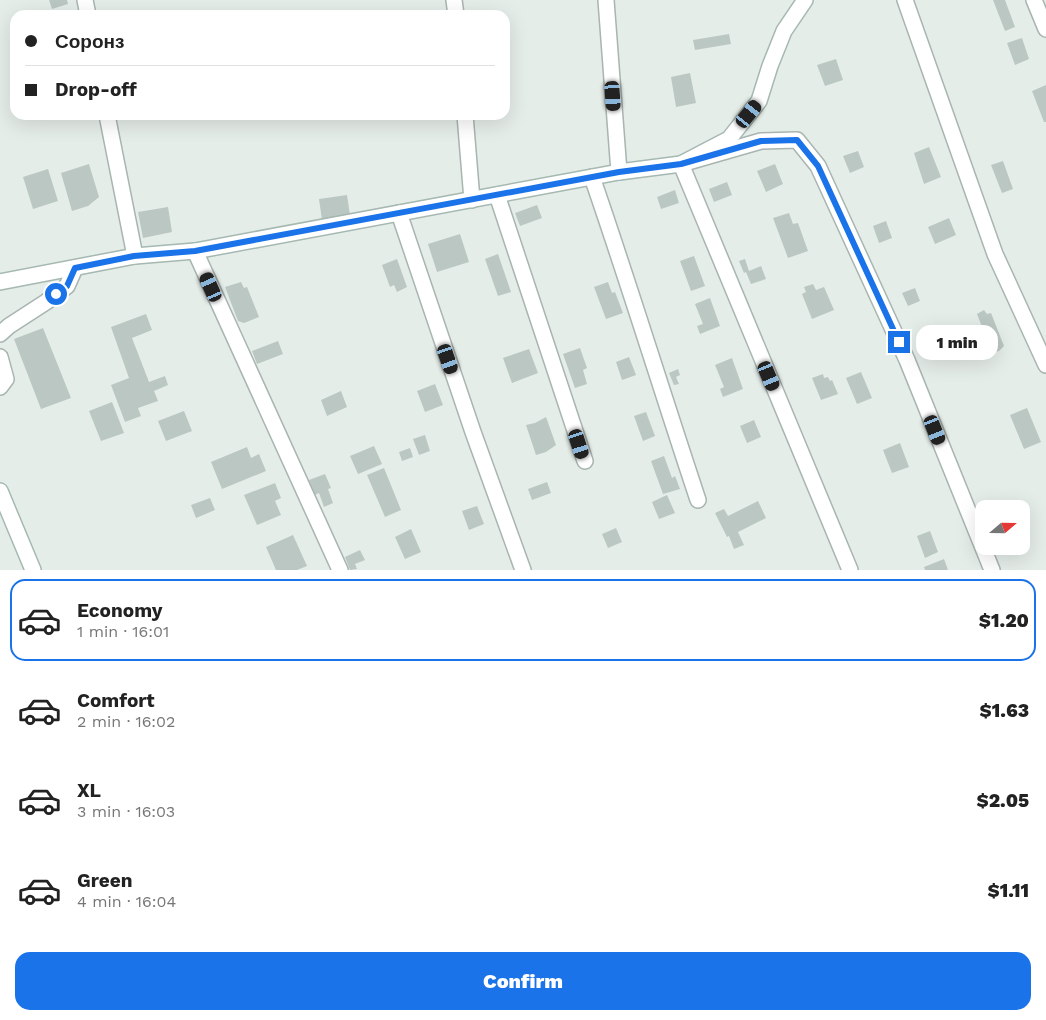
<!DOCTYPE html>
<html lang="en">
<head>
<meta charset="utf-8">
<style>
  :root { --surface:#fff; --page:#f6f6f6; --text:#222; --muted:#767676; --line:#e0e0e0; --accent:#1a73e8 }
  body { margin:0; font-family:"Work Sans",sans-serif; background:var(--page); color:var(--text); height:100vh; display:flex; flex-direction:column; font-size:19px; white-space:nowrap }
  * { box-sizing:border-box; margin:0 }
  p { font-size:16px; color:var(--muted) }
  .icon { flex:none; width:28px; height:28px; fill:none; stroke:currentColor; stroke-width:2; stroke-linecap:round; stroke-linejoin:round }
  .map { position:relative; height:570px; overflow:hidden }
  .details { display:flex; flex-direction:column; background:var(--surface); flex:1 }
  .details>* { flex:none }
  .guide { position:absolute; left:10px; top:10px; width:500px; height:110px; border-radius:15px; box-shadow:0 5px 20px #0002; display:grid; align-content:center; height:110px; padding:0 15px; background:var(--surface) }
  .needle { width:32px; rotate:70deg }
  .controls { position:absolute; left:975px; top:500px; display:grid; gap:10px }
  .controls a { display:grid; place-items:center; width:55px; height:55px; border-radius:10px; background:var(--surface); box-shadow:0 5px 20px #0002; font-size:25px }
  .end { position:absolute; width:22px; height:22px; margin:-11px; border:6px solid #1a73e8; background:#fff; box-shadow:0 0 0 2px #fff }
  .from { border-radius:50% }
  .bubble { position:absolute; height:35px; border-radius:15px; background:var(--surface); box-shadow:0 5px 20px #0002; font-size:16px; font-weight:800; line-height:35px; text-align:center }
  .car { position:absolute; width:15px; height:30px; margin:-15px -8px; border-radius:6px; box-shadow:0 0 4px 1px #0007; background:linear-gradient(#222 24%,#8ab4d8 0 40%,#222 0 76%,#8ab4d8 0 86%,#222 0) }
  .guide b { display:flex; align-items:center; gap:18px; height:48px; font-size:19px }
  .guide b+b { border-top:1px solid var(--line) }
  .guide i { width:12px; height:12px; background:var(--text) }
  ul { padding:9px 0 0; list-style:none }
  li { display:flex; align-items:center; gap:15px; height:82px; margin:0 10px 8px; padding:0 5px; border:2px solid transparent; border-radius:15px }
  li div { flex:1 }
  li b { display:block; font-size:19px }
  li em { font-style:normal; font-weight:800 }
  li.active { border-color:var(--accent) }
  li>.icon { width:45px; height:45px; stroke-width:1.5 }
  .button { display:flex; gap:10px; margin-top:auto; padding:10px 15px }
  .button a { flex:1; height:58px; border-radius:15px; background:var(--accent); color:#fff; font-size:20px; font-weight:800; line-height:58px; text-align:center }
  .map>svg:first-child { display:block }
</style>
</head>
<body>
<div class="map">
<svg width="1046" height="570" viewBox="0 0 1046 570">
  <rect width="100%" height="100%" fill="#e5ede9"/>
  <!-- building -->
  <path fill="#bbc7c2" d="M49,0H67L68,4L52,9Z
    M993,0H1005L1015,27L1005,31Z
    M729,34L731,44L695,50L693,40Z
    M1022,38L1029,59L1015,65L1007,43Z
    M836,59L843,80L825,86L817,65Z
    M690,73L696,103L676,107L671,77Z
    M1046,85V122H1044L1032,91Z
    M929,147L941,177L924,184L914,153Z
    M858,151L864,167L850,173L843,156Z
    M1003,161L1013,189L1002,193L991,165Z
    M89,164L99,197L88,206L72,211L61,173Z
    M775,164L783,184L766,192L757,171Z
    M48,169L58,201L33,209L23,177Z
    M727,182L732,195L714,202L709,189Z
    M675,190L679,203L661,209L657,197Z
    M347,195L350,215L322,220L319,199Z
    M537,205L542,218L520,226L515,213Z
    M168,207L172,232L143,238L138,212Z
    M789,213L793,224L798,223L808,251L788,258L773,218Z
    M949,218L956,235L935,244L928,227Z
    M886,221L892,238L879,243L873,226Z
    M460,234L469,262L437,272L428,244Z
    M498,254L511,292L498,296L485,259Z
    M694,256L705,286L691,291L680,261Z
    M397,259L407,287L397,292L394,285L390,287L382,265Z
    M745,259L749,271L761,266L766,279L751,284L746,272L744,273L739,261Z
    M241,282L244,288L247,287L259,317L244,323L238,321L225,287Z
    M608,282L612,293L615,292L623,313L606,319L594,287Z
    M813,284L816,290L824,287L834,310L812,319L802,294L806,292L804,287Z
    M915,288L920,301L908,306L902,293Z
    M710,298L720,326L700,334L697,326L703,324L695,304Z
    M984,310L987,314L991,313L1004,346L999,351L992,353L977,314Z
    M146,314L152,330L132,338L149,382L165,376L168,385L154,391L158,401L138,408L141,416L125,422L111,385L129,378L111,327Z
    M43,328L71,398L41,409L14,339Z
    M278,341L283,354L257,364L252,351Z
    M580,348L587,368L583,370L587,384L575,388L563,354Z
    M529,349L538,373L512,383L503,358Z
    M629,357L636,375L622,380L616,362Z
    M732,358L743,389L723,397L720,389L724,387L715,365Z
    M678,369L680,375L676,377L679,384L674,385L669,373Z
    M861,372L872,398L857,404L846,378Z
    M823,374L824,378L828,377L830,381L832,380L838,394L821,400L812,378Z
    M435,384L443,405L425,412L417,391Z
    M341,391L347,407L327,416L321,400Z
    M112,402L124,433L101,441L89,411Z
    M1027,408L1041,442L1024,449L1010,415Z
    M184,411L192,431L166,441L158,421Z
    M646,412L655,436L643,441L634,416Z
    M546,417L556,445L546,452L536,455L526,425L535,423Z
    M754,420L761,437L747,443L740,426Z
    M425,435L430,451L419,455L413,439Z
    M900,443L909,467L892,473L883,450Z
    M374,446L382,464L358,474L350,456Z
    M247,447L251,458L259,454L266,471L222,489L211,462Z
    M410,448L413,457L402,461L399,452Z
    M664,456L672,478L675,476L680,489L663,494L651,461Z
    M384,468L401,510L385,517L367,475Z
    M325,474L331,488L328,489L333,503L324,507L319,493L315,495L309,480Z
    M547,482L551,493L532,500L528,489Z
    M275,483L281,498L275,501L281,515L257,525L244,495Z
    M667,495L675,513L659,519L652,502Z
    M210,498L215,510L196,518L191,505Z
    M758,501L766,518L738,532L744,545L734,549L729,536L727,537L715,513L724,509L728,516Z
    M477,506L484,524L469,530L462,511Z
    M616,528L622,542L608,548L602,534Z
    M411,529L421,552L405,559L395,537Z
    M930,531L938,552L925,558L917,536Z
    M293,535L307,566L297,570H276L266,547Z
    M360,550L365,560L355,564L357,569L350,570L345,557Z
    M944,559L948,570H925L924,567Z"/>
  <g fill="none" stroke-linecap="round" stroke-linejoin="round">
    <defs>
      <path id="street" d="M85,0L88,15
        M454,0L456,15
        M606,0L619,172
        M905,0L995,254L1046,365
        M1034,0L1046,29
        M107,115L135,256
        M465,115L472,200
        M592,177C629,284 662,392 698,500
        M497,195L585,461
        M399,213L473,432L523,570
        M195,251L340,570
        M0,334L9,326L46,302L67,286L75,268
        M0,357L6,379L0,387
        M850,570L681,164L761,141L797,140L818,166L907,360L992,570"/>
      <path id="secondary" d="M0,282L135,256L195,251L619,172L681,164L729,139L759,101L770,66L784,31L805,0
        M0,491L33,570"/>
    </defs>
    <!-- street casing -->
    <use href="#street" stroke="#a8b5b0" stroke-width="18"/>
    <!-- secondary casing -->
    <use href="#secondary" stroke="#a5b8b1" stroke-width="18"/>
    <!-- street -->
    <use href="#street" stroke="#fff" stroke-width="15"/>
    <!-- secondary -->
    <use href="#secondary" stroke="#fff" stroke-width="15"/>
  </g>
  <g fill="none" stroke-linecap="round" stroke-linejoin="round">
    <!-- route -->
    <path stroke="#1a73e8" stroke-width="6" d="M56,294L67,286L75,268L134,256L195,251L619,172L681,164L761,141L797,140L818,166L899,342"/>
  </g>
</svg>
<div class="controls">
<a><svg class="needle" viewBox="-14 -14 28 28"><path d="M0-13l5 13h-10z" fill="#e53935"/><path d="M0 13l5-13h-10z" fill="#767676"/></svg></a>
</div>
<i class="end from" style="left:56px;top:294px"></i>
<i class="end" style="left:899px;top:342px"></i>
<div class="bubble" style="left:916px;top:325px;width:82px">1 min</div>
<i class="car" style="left:613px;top:96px;rotate:176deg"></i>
<i class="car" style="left:749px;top:114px;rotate:39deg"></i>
<i class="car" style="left:211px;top:287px;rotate:336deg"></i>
<i class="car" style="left:448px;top:359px;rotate:161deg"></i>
<i class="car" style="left:769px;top:376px;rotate:157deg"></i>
<i class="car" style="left:935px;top:430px;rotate:158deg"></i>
<i class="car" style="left:579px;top:444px;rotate:162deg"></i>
<div class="guide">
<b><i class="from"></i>Соронз</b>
<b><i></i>Drop-off</b>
</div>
</div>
<section class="details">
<ul>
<li class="active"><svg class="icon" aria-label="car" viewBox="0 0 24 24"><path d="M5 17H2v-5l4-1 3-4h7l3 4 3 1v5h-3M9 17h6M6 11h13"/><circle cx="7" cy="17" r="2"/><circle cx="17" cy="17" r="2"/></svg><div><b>Economy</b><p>1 min · 16:01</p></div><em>$1.20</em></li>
<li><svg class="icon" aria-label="car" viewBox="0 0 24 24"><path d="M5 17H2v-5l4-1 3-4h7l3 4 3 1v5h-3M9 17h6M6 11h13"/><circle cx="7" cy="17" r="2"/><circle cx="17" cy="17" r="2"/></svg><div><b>Comfort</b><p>2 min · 16:02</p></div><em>$1.63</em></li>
<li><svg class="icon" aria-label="car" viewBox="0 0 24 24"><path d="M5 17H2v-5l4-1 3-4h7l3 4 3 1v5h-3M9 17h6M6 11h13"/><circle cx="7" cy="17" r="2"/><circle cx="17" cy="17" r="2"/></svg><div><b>XL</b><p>3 min · 16:03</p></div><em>$2.05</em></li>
<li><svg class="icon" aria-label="car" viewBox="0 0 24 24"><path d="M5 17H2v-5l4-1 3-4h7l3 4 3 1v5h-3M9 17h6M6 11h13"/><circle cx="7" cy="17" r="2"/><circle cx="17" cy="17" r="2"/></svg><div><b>Green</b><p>4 min · 16:04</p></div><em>$1.11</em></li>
</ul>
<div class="button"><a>Confirm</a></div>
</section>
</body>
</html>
